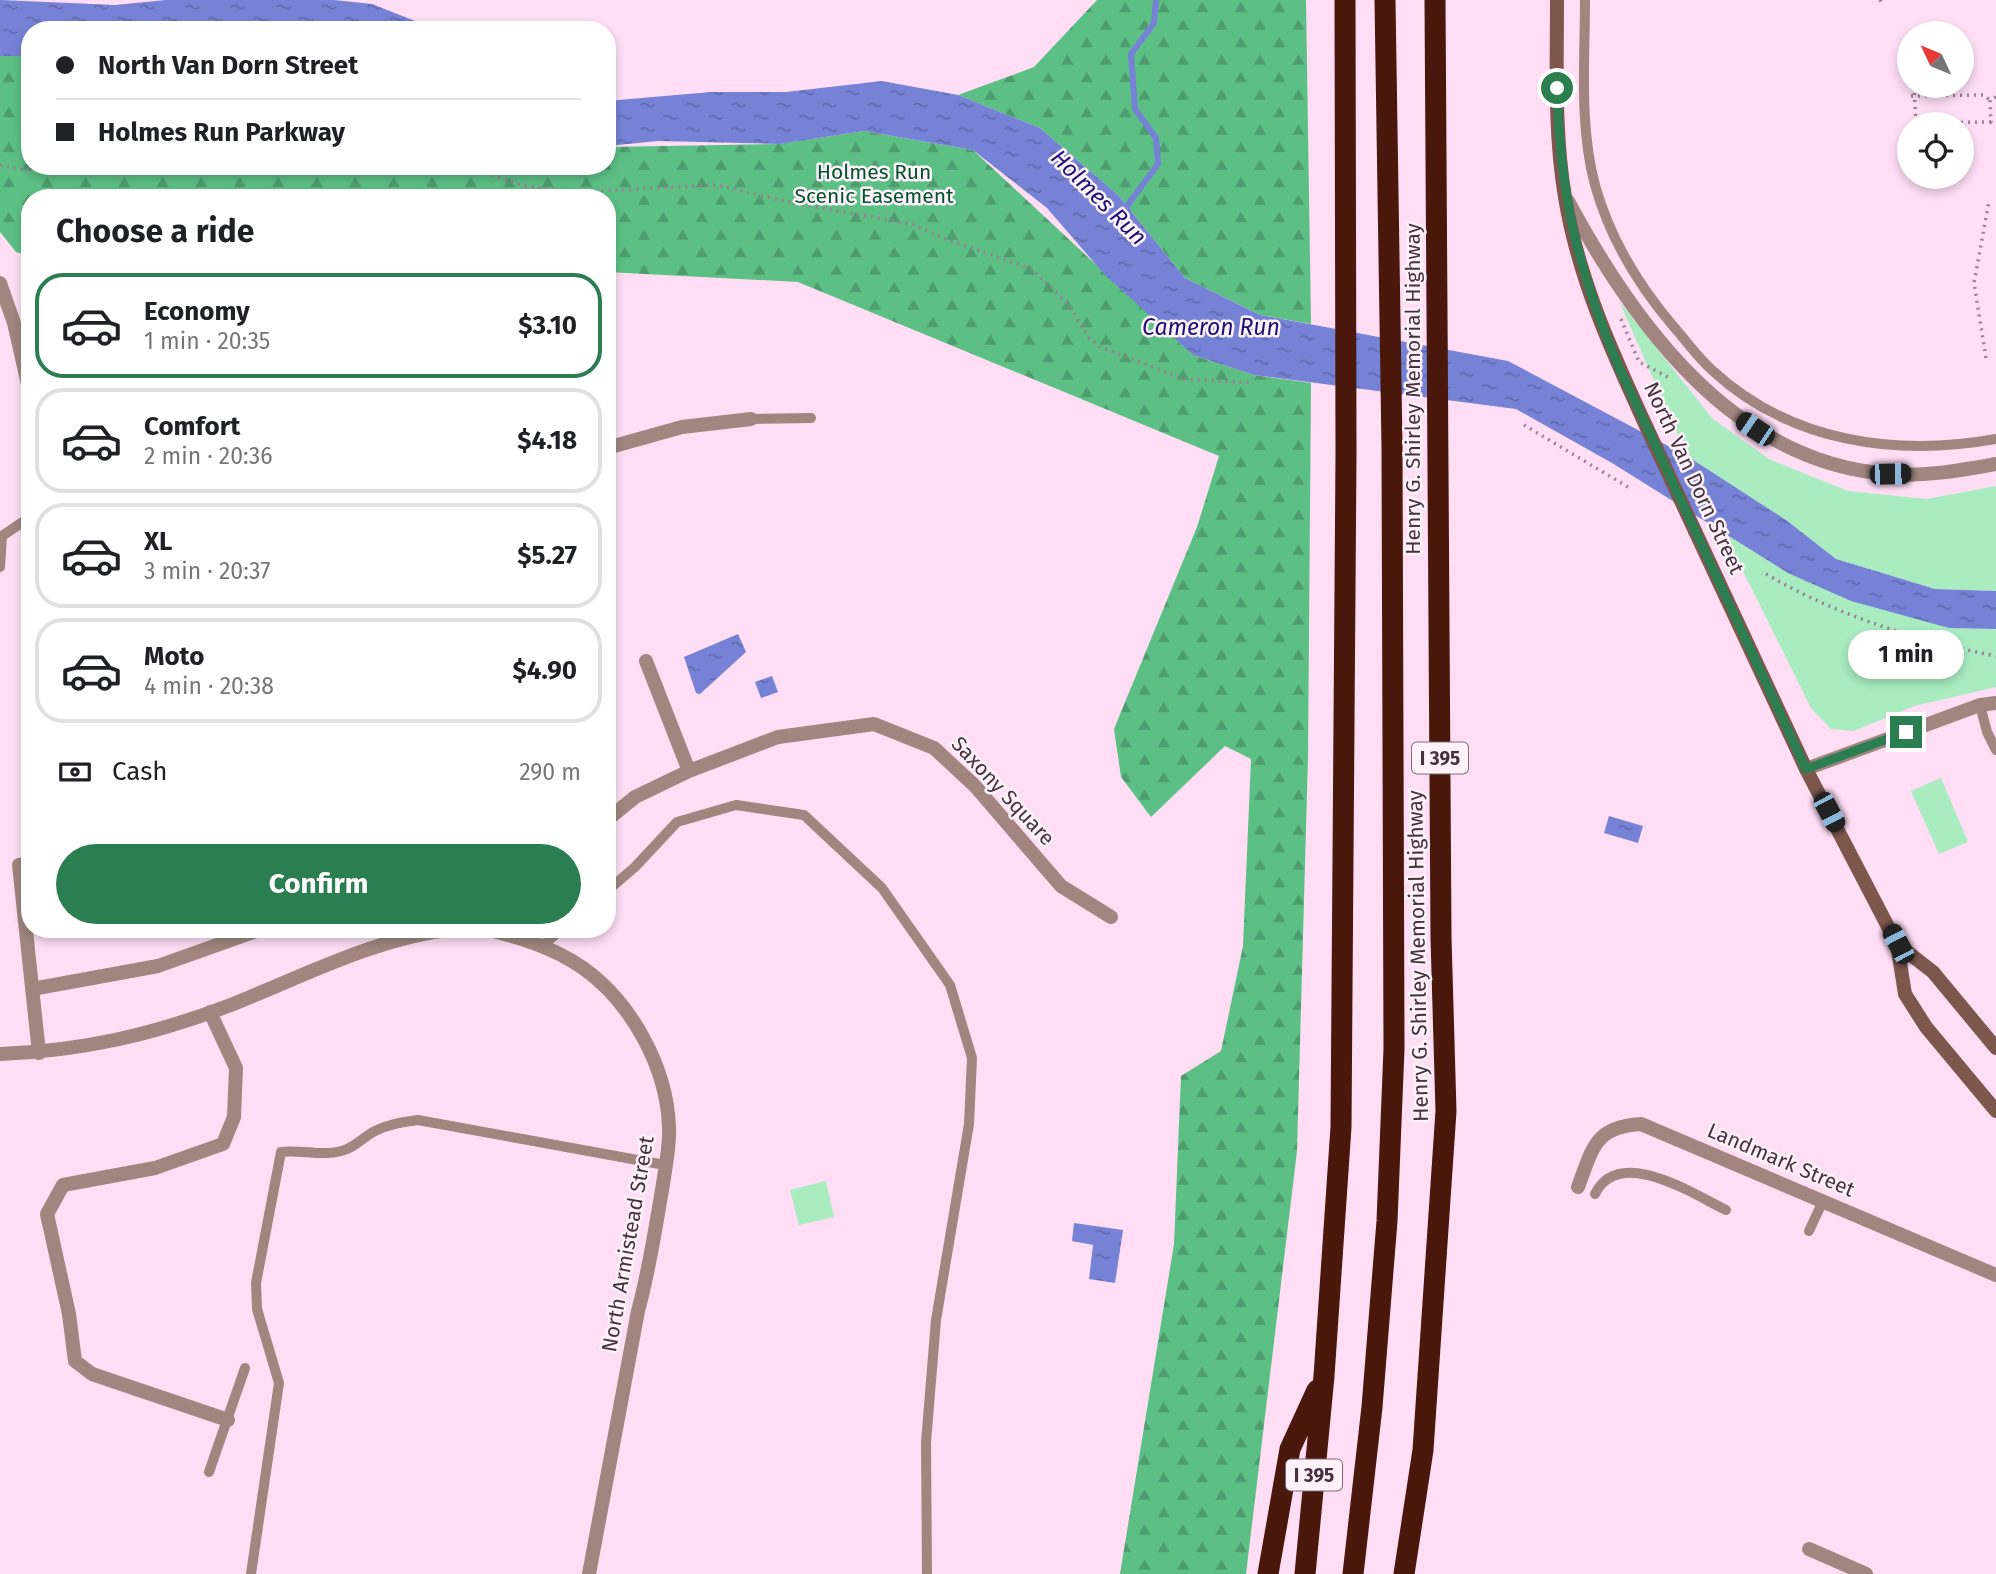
<!DOCTYPE html>
<html lang="en">
<head>
<meta charset="utf-8">
<style>
  :root { --surface:#fff; --page:#f2f2f2; --text:#202124; --muted:#757577; --line:#e0e0e0; --accent:#2b7e50 }
  body { margin:0; font-family:"Fira Sans",sans-serif; background:var(--page); color:var(--text); height:100vh; display:flex; flex-direction:column; font-size:26px; white-space:nowrap }
  * { box-sizing:border-box; margin:0 }
  p { font-size:23px; color:var(--muted) }
  .icon { flex:none; width:38px; height:38px; fill:none; stroke:currentColor; stroke-width:2; stroke-linecap:round; stroke-linejoin:round }
  .map { position:relative; flex:1; overflow:hidden }
  .panel { position:absolute; left:21px; top:189px; width:595px; height:749px; display:flex; flex-direction:column; background:var(--surface); border-radius:28px; box-shadow:0 4px 10px #0003 }
  .panel>* { flex:none }
  .guide { position:absolute; left:21px; top:21px; width:595px; height:154px; border-radius:28px; box-shadow:0 4px 10px #0003; display:grid; align-content:center; height:154px; padding:0 35px; background:var(--surface) }
  .needle { width:46px; rotate:314deg }
  .tools { position:absolute; left:1897px; top:21px; display:grid; gap:14px }
  .tools a { display:grid; place-items:center; width:77px; height:77px; border-radius:50%; background:var(--surface); box-shadow:0 4px 10px #0003; font-size:35px }
  .end { position:absolute; width:32px; height:32px; margin:-16px; border:9px solid #2b7e50; background:#fff; box-shadow:0 0 0 4px #fff }
  .from { border-radius:50% }
  .bubble { position:absolute; height:49px; border-radius:24px; background:var(--surface); box-shadow:0 4px 10px #0003; font-size:23px; font-weight:700; line-height:49px; text-align:center }
  .car { position:absolute; width:21px; height:42px; margin:-21px -10px; border-radius:9px; box-shadow:0 0 5px 2px #0007; background:linear-gradient(#222 24%,#8ab4d8 0 40%,#222 0 76%,#8ab4d8 0 86%,#222 0) }
  .guide b { display:flex; align-items:center; gap:24px; height:66px; font-size:26px }
  .guide b+b { border-top:2px solid var(--line) }
  .guide i { width:18px; height:18px; background:var(--text) }
  ul { padding:0; list-style:none }
  li { display:flex; align-items:center; gap:21px; height:105px; margin:0 14px 10px; padding:0 21px; border:4px solid var(--line); border-radius:28px }
  li div { flex:1 }
  li b { display:block; font-size:26px }
  li em { font-style:normal; font-weight:700 }
  li.on { border-color:var(--accent) }
  li>.icon { width:63px; height:63px; stroke-width:1.5 }
  h2 { padding:0 35px; font-size:32px; line-height:84px }
  .pay { display:flex; align-items:center; gap:18px; height:77px; padding:0 35px; font-size:26px }
  .pay p { margin-inline-start:auto }
  .action { display:flex; gap:14px; margin-top:auto; padding:14px 35px }
  .action a { flex:1; height:80px; border-radius:42px; background:var(--accent); color:#fff; font-size:28px; font-weight:700; line-height:80px; text-align:center }
  .map>svg:first-child { display:block }
</style>
</head>
<body>
<div class="map">
<svg width="1996" height="1574" viewBox="0 0 1996 1574">
  <defs>
    <pattern id="forest-firs" width="22" height="20" patternUnits="userSpaceOnUse" patternTransform="scale(1.75)"><rect width="22" height="20" fill="#5cc085"/><path d="M5 1l3.5 6h-7zM16 11l3.5 6h-7z" fill="#4e9d6e"/></pattern>
    <pattern id="water-ripples" width="26" height="14" patternUnits="userSpaceOnUse" patternTransform="scale(1.75)"><rect width="26" height="14" fill="#7582d6"/><path d="M2 4q2-2 4 0t4 0M15 11q2-2 4 0t4 0" fill="none" stroke="#626baf"/></pattern>
  </defs>
  <rect width="100%" height="100%" fill="#feddf5"/>
  <!-- green -->
  <path fill="#a8ecc0" d="M1619,301L1713,419L1769,459L1848,491L1927,499L1996,486V591L1935,589L1836,559L1786,520L1687,456Z
    M1724,533L1788,573L1949,628L1996,629V687L1914,706L1854,731L1831,729L1811,708Z
    M1941,778L1968,842L1939,854L1911,791Z
    M826,1181L834,1217L799,1225L790,1190Z"/>
  <!-- forest -->
  <path fill="url(#forest-firs)" d="M1097,0H1306L1311,324L1260,315L1185,278L1118,195L1040,128L958,95L1034,67Z
    M0,56H30V166H607V147L779,144L864,131L973,150L1193,355L1254,375L1311,383L1308,757L1297,1151L1246,1574H1120L1174,1244L1181,1076L1221,1051L1243,946L1251,759L1225,746L1151,817L1121,777L1114,729L1197,527L1219,456L798,282L607,272V198H30V256L16,252L0,232Z"/>
  <!-- water -->
  <path fill="url(#water-ripples)" d="M0,0L115,5L166,0H334L372,4L438,30H30V56H0Z
    M882,81L958,95L1040,128L1118,195L1185,278L1260,315L1508,361L1687,456L1786,520L1836,559L1935,589L1996,591V629L1949,628L1851,601L1788,573L1612,463L1516,409L1254,375L1193,355L1105,275L1047,208L973,150L864,131L780,144L658,141L607,146V101L711,92H786Z
    M738,634L746,652L700,694L696,693L684,657Z
    M772,676L778,692L761,698L755,682Z
    M1609,816L1643,826L1638,843L1604,833Z
    M1074,1223L1123,1230L1115,1283L1089,1279L1093,1245L1072,1241Z"/>
  <g fill="none" stroke-linecap="round" stroke-linejoin="round">
    <!-- stream -->
    <path stroke="#7582d6" stroke-width="6" d="M1128,211L1127,206L1158,164L1156,138L1135,109L1131,54L1154,23L1156,0"/>
    <!-- path -->
    <path stroke="#9a8093" stroke-width="3.5" stroke-dasharray="2 5" stroke-linecap="butt" d="M1880,0L1883,5
      M1904,71L1909,78
      M1914,86L1916,124
      M1911,96L1983,95L1990,100
      M1996,97L1990,100L1991,122L1996,125
      M1912,123L1991,122
      M1909,143V142
      M0,165L25,170L74,166
      M465,166L525,186L578,192L717,185L794,203L912,224L948,240L1032,269L1069,305L1089,338L1100,347L1184,379L1254,383
      M1621,319L1639,362L1668,377
      M1986,358L1974,283L1989,201
      M1524,425L1628,487
      M1766,574C1838,616 1915,640 1996,656"/>
    <!-- service -->
    <path stroke="#a1857e" stroke-width="10" d="M1585,0C1585,60 1579,126 1595,185C1610,239 1638,285 1674,327C1687,342 1699,359 1713,371C1790,442 1896,457 1996,439
      M751,419L811,418
      M0,567L2,536L30,517
      M1980,705L1987,732L1996,750
      M607,891L635,867L677,822L736,805L804,815L882,888L950,985L972,1058L969,1124L936,1320L926,1442L927,1574
      M542,946L562,929
      M1595,1194C1619,1145 1693,1194 1726,1210
      M1809,1231L1823,1201
      M209,1472L245,1368
      M251,1574L279,1383L257,1309L256,1283L281,1152C303,1149 326,1158 347,1149C357,1145 365,1136 375,1131C389,1124 403,1122 418,1120L665,1165"/>
    <!-- minor -->
    <path stroke="#a1857e" stroke-width="14" d="M1568,201C1635,326 1736,464 1890,474C1925,477 1962,470 1996,464
      M0,283L14,323L30,393
      M607,448L682,427L751,419
      M646,661L689,771
      M607,820L635,797L689,771L778,737L874,724L934,748L975,786L1061,886L1111,917
      M30,863L19,865L39,1053
      M484,929C519,937 553,947 583,968C631,1002 667,1067 669,1127C670,1147 665,1170 662,1190C655,1231 649,1271 638,1311L589,1574
      M32,989L158,966L262,929
      M210,1012L236,1068L234,1117L223,1144L155,1168L63,1185L47,1214L69,1314L75,1361L92,1374L228,1420
      M0,1054C81,1051 152,1035 228,1006C302,977 374,938 454,929
      M1578,1187C1593,1148 1594,1127 1641,1124L1996,1275
      M1809,1549L1866,1574"/>
    <!-- tertiary -->
    <path stroke="#a1857e" stroke-width="14" d="M1806,769L1980,705L1996,703"/>
    <!-- secondary -->
    <path stroke="#7d564c" stroke-width="14" d="M1557,0C1557,65 1554,132 1565,197C1578,278 1612,352 1646,426
      M1695,531L1806,769L1897,944L1905,994L1926,1027L1996,1111
      M1897,944L1933,972L1996,1048"/>
    <!-- motorway -->
    <path stroke="#4a180b" stroke-width="21" d="M1268,1574L1290,1449L1317,1390
      M1305,1574L1324,1376L1341,1127L1346,454L1345,0
      M1353,1574L1372,1407L1387,1221L1394,1049L1392,448L1385,0
      M1404,1574L1423,1450L1446,1111L1441,938L1435,0"/>
    <!-- secondary-bridge -->
    <path stroke="#7d564c" stroke-width="14" d="M1646,426L1695,531"/>
  </g>
  <g fill="none" stroke-linecap="round" stroke-linejoin="round">
    <!-- route -->
    <path stroke="#2b7e50" stroke-width="9" d="M1557,88C1560,194 1577,268 1618,365L1806,769L1906,732"/>
  </g>
  <g text-anchor="middle" stroke-width="5" stroke-linejoin="round" paint-order="stroke">
    <!-- shield labels -->
    <g fill="#fdf2fa" stroke="#7d6b78" stroke-width="2">
      <rect x="1412" y="742.5" width="56" height="31" rx="5"/>
      <rect x="1286" y="1459.5" width="56" height="31" rx="5"/>
    </g>
    <g font-size="19" font-weight="bold" fill="#463141">
      <text x="1440" y="765">I 395</text>
      <text x="1314" y="1482">I 395</text>
    </g>
    <!-- park labels -->
    <g font-size="21" fill="#02542e" stroke="#fdf2fa">
      <text x="874" y="179">Holmes Run<tspan x="874" dy="24">Scenic Easement</tspan></text>
    </g>
    <!-- street labels -->
    <g font-size="21" fill="#463141" stroke="#fdf2fa">
      <text transform="translate(1413 389) rotate(-90)" y="7">Henry G. Shirley Memorial Highway</text>
      <text transform="translate(1694 478) rotate(65)" y="7">North Van Dorn Street</text>
      <text transform="translate(1003 791) rotate(47)" y="7">Saxony Square</text>
      <text transform="translate(1418 956) rotate(-91)" y="7">Henry G. Shirley Memorial Highway</text>
      <text transform="translate(1781 1160) rotate(23)" y="7">Landmark Street</text>
      <text transform="translate(628 1244) rotate(-80)" y="7">North Armistead Street</text>
    </g>
    <!-- water labels -->
    <g font-size="23" font-style="italic" fill="#1d0f75" stroke="#fdf2fa">
      <text transform="translate(1099 197) rotate(45)" y="8">Holmes Run</text>
      <text x="1211" y="335">Cameron Run</text>
    </g>
  </g>
</svg>
<div class="tools">
<a><svg class="needle" viewBox="-14 -14 28 28"><path d="M0-13l5 13h-10z" fill="#e53935"/><path d="M0 13l5-13h-10z" fill="#757577"/></svg></a>
<a><svg class="icon" aria-label="locate" viewBox="0 0 24 24"><circle cx="12" cy="12" r="6"/><path d="M12 2v4M12 18v4M2 12h4M18 12h4"/></svg></a>
</div>
<i class="end from" style="left:1557px;top:88px"></i>
<i class="end" style="left:1906px;top:732px"></i>
<div class="bubble" style="left:1848px;top:630px;width:116px">1 min</div>
<i class="car" style="left:1755px;top:429px;rotate:304deg"></i>
<i class="car" style="left:1890px;top:474px;rotate:89deg"></i>
<i class="car" style="left:1829px;top:812px;rotate:152deg"></i>
<i class="car" style="left:1898px;top:944px;rotate:332deg"></i>
<div class="guide">
<b><i class="from"></i>North Van Dorn Street</b>
<b><i></i>Holmes Run Parkway</b>
</div>
<section class="panel">
<h2>Choose a ride</h2>
<ul>
<li class="on"><svg class="icon" aria-label="car" viewBox="0 0 24 24"><path d="M5 17H2v-5l4-1 3-4h7l3 4 3 1v5h-3M9 17h6M6 11h13"/><circle cx="7" cy="17" r="2"/><circle cx="17" cy="17" r="2"/></svg><div><b>Economy</b><p>1 min · 20:35</p></div><em>$3.10</em></li>
<li><svg class="icon" aria-label="car" viewBox="0 0 24 24"><path d="M5 17H2v-5l4-1 3-4h7l3 4 3 1v5h-3M9 17h6M6 11h13"/><circle cx="7" cy="17" r="2"/><circle cx="17" cy="17" r="2"/></svg><div><b>Comfort</b><p>2 min · 20:36</p></div><em>$4.18</em></li>
<li><svg class="icon" aria-label="car" viewBox="0 0 24 24"><path d="M5 17H2v-5l4-1 3-4h7l3 4 3 1v5h-3M9 17h6M6 11h13"/><circle cx="7" cy="17" r="2"/><circle cx="17" cy="17" r="2"/></svg><div><b>XL</b><p>3 min · 20:37</p></div><em>$5.27</em></li>
<li><svg class="icon" aria-label="car" viewBox="0 0 24 24"><path d="M5 17H2v-5l4-1 3-4h7l3 4 3 1v5h-3M9 17h6M6 11h13"/><circle cx="7" cy="17" r="2"/><circle cx="17" cy="17" r="2"/></svg><div><b>Moto</b><p>4 min · 20:38</p></div><em>$4.90</em></li>
</ul>
<div class="pay"><svg class="icon" aria-label="cash" viewBox="0 0 24 24"><path d="M3 7h18v10H3z"/><circle cx="12" cy="12" r="2"/></svg>Cash<p>290 m</p></div>
<div class="action"><a>Confirm</a></div>
</section>
</div>
</body>
</html>
